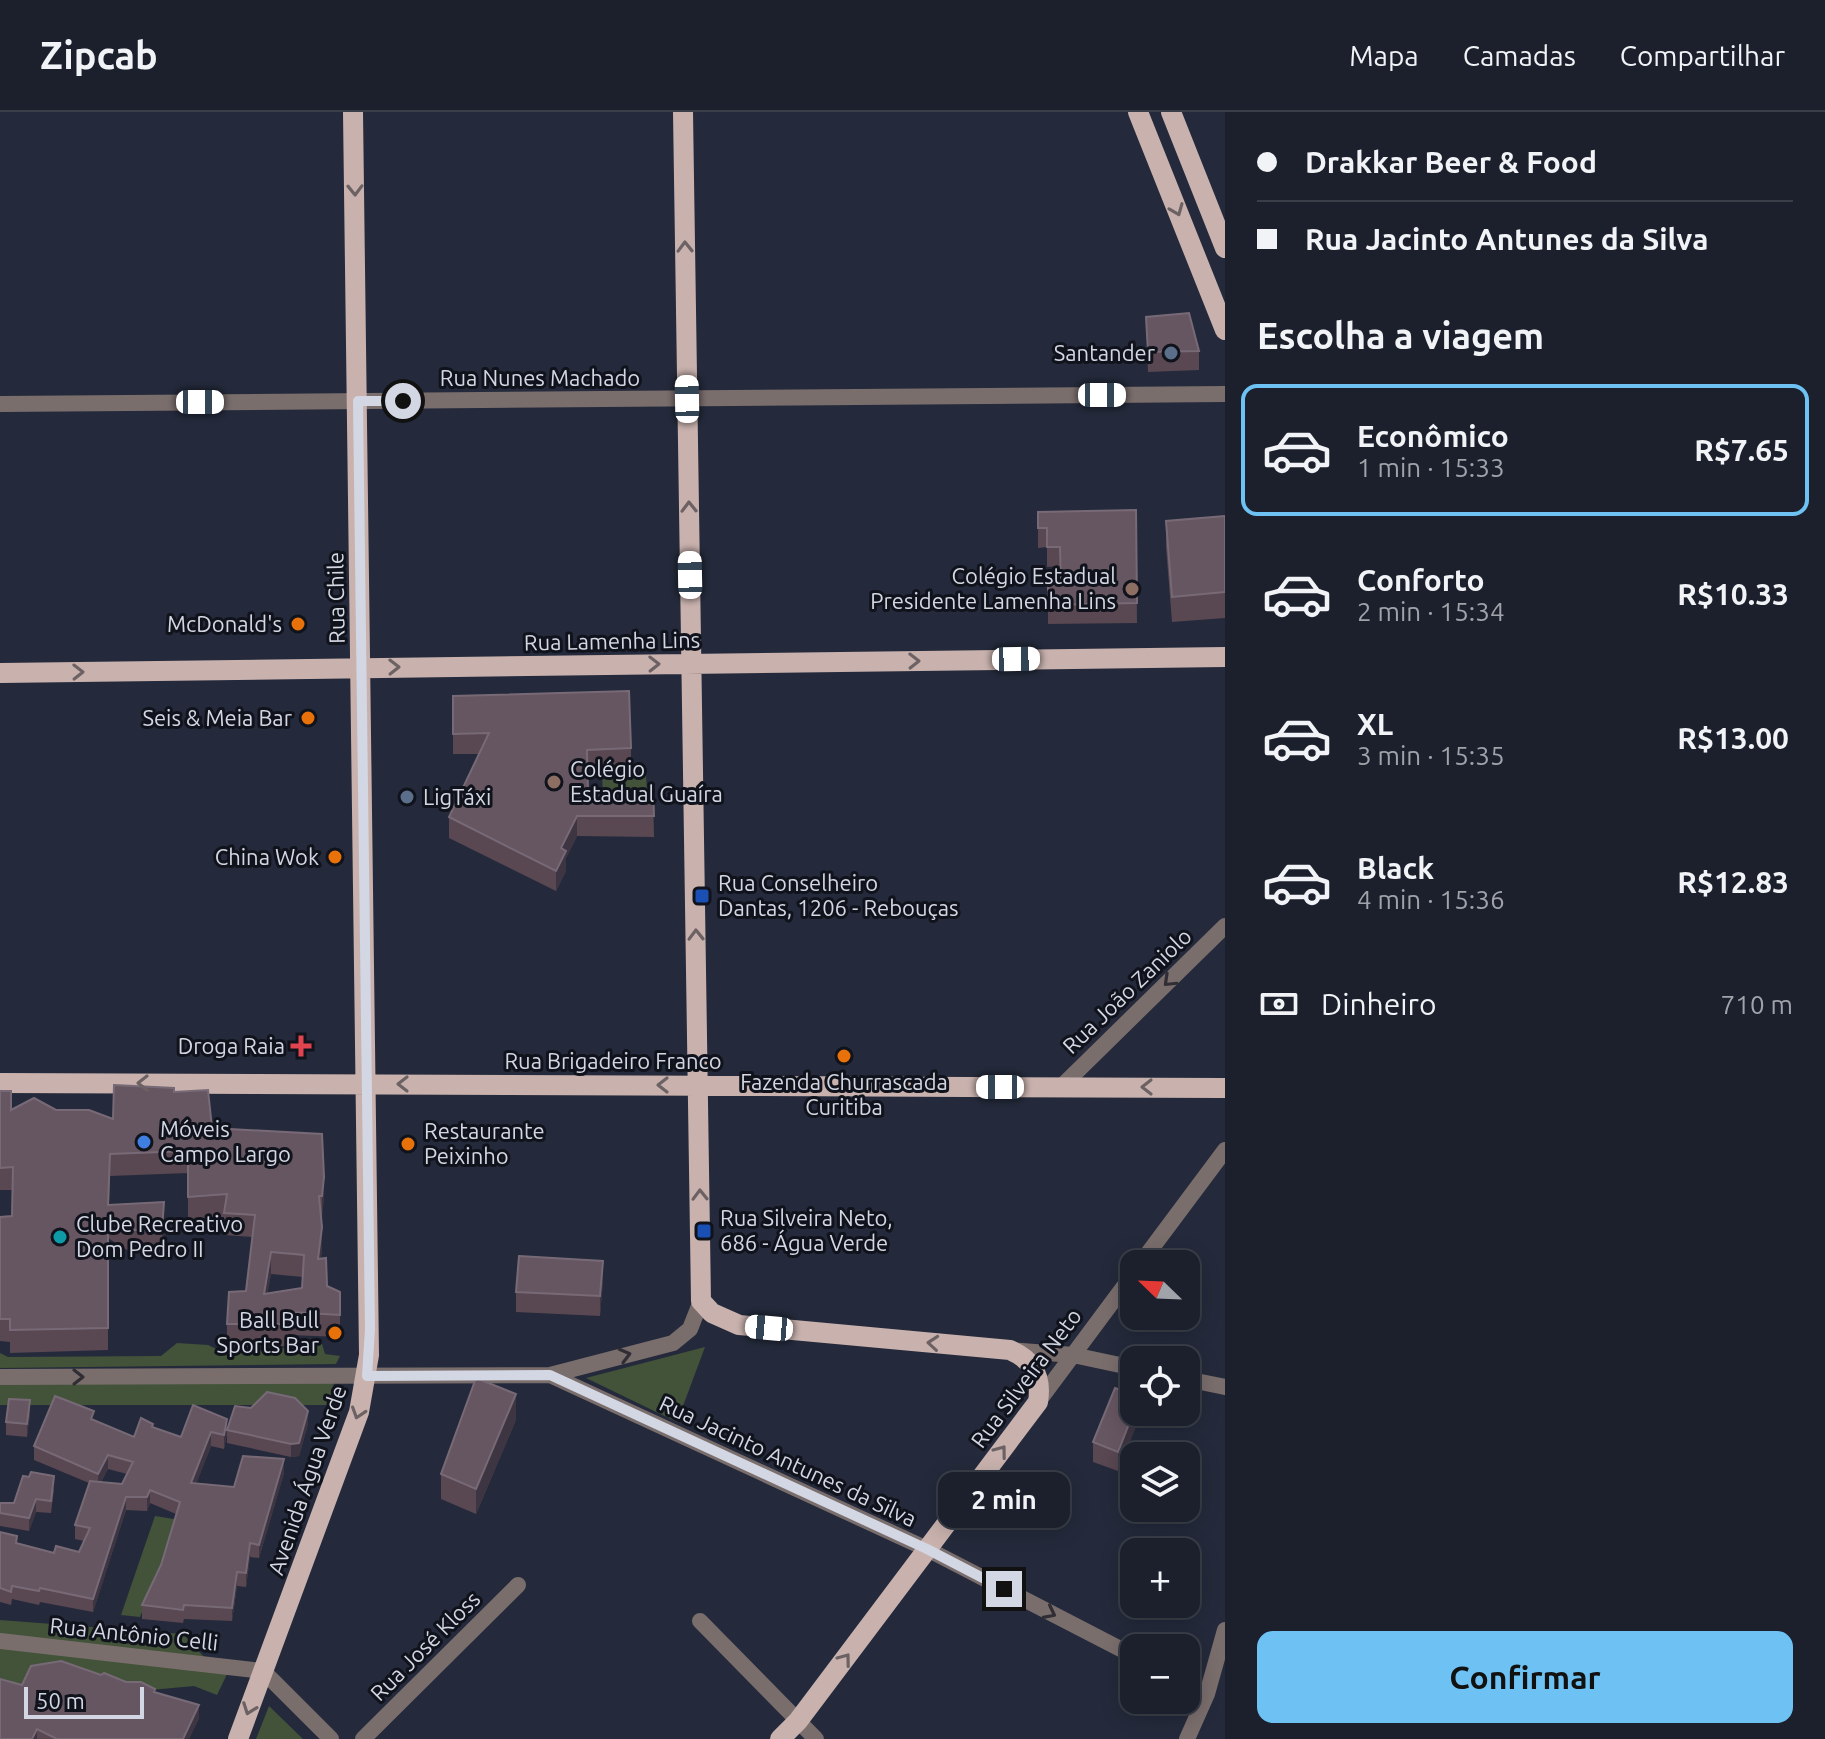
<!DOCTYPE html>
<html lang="pt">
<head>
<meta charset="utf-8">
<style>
  :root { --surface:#1b202c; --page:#282d38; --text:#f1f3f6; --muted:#a0a3a9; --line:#393e48; --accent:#6ec2f3 }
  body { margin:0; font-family:Ubuntu,sans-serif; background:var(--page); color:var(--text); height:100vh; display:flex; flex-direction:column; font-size:30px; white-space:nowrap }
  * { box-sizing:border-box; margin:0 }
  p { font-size:26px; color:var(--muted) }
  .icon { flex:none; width:44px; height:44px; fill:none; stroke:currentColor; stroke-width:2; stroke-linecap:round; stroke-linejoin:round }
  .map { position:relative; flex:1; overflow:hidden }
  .side { display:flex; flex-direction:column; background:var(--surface); width:600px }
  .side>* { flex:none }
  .top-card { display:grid; align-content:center; height:176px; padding:0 32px; background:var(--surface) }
  .needle { width:52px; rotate:293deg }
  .tools { position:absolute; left:1120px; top:1138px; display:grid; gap:16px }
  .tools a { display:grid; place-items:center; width:80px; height:80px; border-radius:16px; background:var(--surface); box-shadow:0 4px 20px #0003,0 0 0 2px var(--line); font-size:40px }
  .scale { position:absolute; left:24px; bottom:20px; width:120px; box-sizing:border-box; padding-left:8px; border:4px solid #d3d7e3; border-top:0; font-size:22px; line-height:28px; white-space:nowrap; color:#d3d7e3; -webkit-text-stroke:6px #10131b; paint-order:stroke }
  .end { position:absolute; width:36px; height:36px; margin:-18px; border:10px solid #d3d7e3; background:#111; box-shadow:0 0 0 4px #111 }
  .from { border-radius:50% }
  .bubble { position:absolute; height:56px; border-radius:16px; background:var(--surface); box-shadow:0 4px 20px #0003,0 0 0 2px var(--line); font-size:26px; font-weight:600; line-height:56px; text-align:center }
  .car { position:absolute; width:24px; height:48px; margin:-24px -12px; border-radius:10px; box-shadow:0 0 6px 2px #0007; background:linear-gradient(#fff 24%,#345 0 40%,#fff 0 76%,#345 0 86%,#fff 0) }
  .top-card b { display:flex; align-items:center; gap:28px; height:76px; font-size:30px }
  .top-card b+b { border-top:2px solid var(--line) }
  .top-card i { width:20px; height:20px; background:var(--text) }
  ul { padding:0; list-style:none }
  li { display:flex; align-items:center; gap:24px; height:132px; margin:0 16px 12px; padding:0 16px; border:4px solid transparent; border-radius:16px }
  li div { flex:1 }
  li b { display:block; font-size:30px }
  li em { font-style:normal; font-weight:600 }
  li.selected { border-color:var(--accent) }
  li>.icon { width:72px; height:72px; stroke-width:1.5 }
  h2 { padding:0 32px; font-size:36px; line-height:96px }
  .pay { display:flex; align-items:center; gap:20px; height:88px; padding:0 32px; font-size:30px }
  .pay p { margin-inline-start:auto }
  .primary-button { display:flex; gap:16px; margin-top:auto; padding:16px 32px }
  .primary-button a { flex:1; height:92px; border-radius:16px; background:var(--accent); color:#111; font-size:32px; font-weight:600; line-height:92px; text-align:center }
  header { display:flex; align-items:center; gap:48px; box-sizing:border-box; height:112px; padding:0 40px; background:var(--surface); border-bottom:2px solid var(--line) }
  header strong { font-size:38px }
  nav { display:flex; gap:44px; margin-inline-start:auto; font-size:28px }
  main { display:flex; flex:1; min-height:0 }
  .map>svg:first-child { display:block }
</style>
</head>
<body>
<header>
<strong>Zipcab</strong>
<nav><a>Mapa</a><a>Camadas</a><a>Compartilhar</a></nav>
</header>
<main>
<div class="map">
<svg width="1225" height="1627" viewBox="0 0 1225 1627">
  <rect width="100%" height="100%" fill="#242a3b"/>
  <!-- green -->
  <path fill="#425339" d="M646,661L647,681L603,682L602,662Z
    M177,1231L208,1233L227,1242L322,1232L325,1242L340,1244L336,1252L0,1256V1241L8,1245L161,1244Z
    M705,1235L677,1310L586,1266Z
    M337,1257L329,1293H0V1264Z
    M155,1404L180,1408L140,1505L121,1503Z
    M0,1508L183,1522L205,1546L0,1522Z
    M0,1535L229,1558L217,1583L194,1574L129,1580L99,1562L71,1558L22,1583L0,1571Z
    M269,1594L303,1627H256Z"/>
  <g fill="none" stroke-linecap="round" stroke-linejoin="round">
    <!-- minor -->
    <path stroke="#7a6e6d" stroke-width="16" d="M0,292L1225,282
      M1061,975L1225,814
      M1140,1152L1225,1038
      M1010,1238L1073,1243L1134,1256
      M550,1263L927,1437L1134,1544
      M0,1265L550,1263L673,1231L690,1217L701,1189
      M1186,1267L1225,1275
      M1038,1290L1134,1161
      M700,1509L816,1627
      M0,1529L263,1559L331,1627
      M1186,1571L1207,1582
      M363,1627L518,1473
      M1187,1627L1207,1582L1225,1518"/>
    <!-- major -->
    <path stroke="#c9b2ae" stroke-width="20" d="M683,0L701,1189L712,1201L739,1213L1010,1238C1033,1248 1042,1265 1038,1290L798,1609L780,1627
      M1138,0L1225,218
      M1171,0L1225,136
      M0,561L1225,545
      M0,971L1225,976
      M238,1627L359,1300L369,1243L353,0"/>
  </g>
  <!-- wall -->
  <path fill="#594752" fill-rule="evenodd" d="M1146,205L1199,239V258L1148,260Z
    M1136,398L1137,511L1048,512V473H1060V454L1047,455V435L1038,436V400Z
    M1225,404V506L1172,510L1166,435V409Z
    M453,584L631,636V657L587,658L588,679L653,677L654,725L577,724L566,746V759L556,779L449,726V705L479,642H453Z
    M0,979L11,998H56L113,1007L174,980L212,1016L322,1022L324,1087L321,1107L322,1137L321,1146L327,1174L340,1203V1225L290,1223V1234L227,1235V1212L246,1179L252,1125L224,1123V1105L188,1108V1061L110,1064L109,1093L164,1113L162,1141L130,1140L108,1126V1238L10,1241V1230L0,1229V1105L12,1104L13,1078H0ZM271,1162L303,1165L302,1176L267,1182Z
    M603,1168L600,1204L516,1200V1180Z
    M1140,1300V1304L1118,1359L1093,1350V1330Z
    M30,1301L27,1325L6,1323V1310Z
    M94,1308L134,1325L153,1316L181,1325L227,1317L308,1312L299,1344L291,1345L227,1331V1321L224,1337L211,1334L196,1372L234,1375L284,1361L259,1446L250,1445L246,1475L237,1474L232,1509L184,1507L183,1511L142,1507V1493L161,1453L176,1402L150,1391L147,1399L126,1398L93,1500L40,1490L39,1493L12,1487L11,1493L0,1490V1420L17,1431L54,1441L79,1440L84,1429L75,1427V1413L89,1371L34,1348V1334ZM108,1357L127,1362L122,1372L101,1370Z
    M516,1308L476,1402L441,1387V1362Z
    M54,1377L51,1401L36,1400L29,1419L0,1414V1391H14Z
    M101,1563L126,1570L155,1580L199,1606L189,1627H0L22,1573Z"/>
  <!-- shaded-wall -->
  <path fill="#3e3542" d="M577,704V724L566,746V759L556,779V759L561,736Z
    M324,1065V1087L322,1107V1084Z
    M164,1090V1113L162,1141V1118Z
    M322,1115V1137L318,1169V1147Z
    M271,1140V1162L264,1205V1182Z
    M603,1149V1168L600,1204V1184Z
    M516,1282V1308L476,1402V1377Z
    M30,1288V1301L27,1325V1312Z
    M308,1299V1312L299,1344L291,1345V1332Z
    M1134,1300H1140V1304L1118,1359V1340Z
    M227,1307V1321L224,1337V1323Z
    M211,1320V1334L191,1385V1371Z
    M108,1343V1357L98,1375V1362Z
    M284,1347V1361L259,1446V1433Z
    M150,1378V1391L147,1399V1385Z
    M126,1385V1398L93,1500V1487Z
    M36,1387V1400L29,1419V1406Z
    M250,1431V1445L246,1475V1461Z
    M237,1460V1474L232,1509V1496Z
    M199,1593V1606L189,1627H183Z
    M37,1617V1627H32Z"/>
  <!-- building -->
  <path fill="#665662" stroke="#776a76" stroke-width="2" fill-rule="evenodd" d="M1189,201L1199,239L1148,240L1146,205Z
    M1136,398L1137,491L1048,493V473H1061L1060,435H1047V416H1038V400Z
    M1225,404V480L1172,485L1166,409Z
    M629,579L631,636L587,638L588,679L653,677L654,704H577L561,736L566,739L556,759L449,705L489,621L453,622V584Z
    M114,973L174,976V980L208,978L212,1016L322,1022L324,1065L322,1084H319L322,1115L318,1147L326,1146L327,1174L340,1180V1203L289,1200L290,1212H227L229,1180L246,1179L255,1103L224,1101L227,1082L188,1085V1039L110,1042L108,1093L164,1090L162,1118H130L108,1104V1216L10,1218V1207H0V1105L12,1104L13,1055L0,1056V979H11V998L34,986L56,998H89L113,1007ZM271,1140L304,1143L302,1176L264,1182Z
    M519,1144L603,1149L600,1184L516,1180Z
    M476,1266L516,1282L476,1377L441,1362Z
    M1115,1276L1134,1283V1299L1118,1340L1093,1330Z
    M267,1280L295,1286L308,1299L299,1331L291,1332L227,1318L235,1294L251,1296Z
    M55,1284L94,1299L91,1307L134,1325L141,1306L153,1312L152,1315L181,1325L193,1293L227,1307L224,1323L211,1320L191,1371L234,1375L243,1344L284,1347L259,1433L250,1431L246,1461L237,1460L232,1496L184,1493L183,1498L142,1493L161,1453L180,1390L150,1378L147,1385H126L93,1487L40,1476L39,1479L12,1474L11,1480L0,1476V1420L17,1424L16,1431L54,1441L56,1434L79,1440L90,1416L75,1413L90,1369L122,1372L133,1350L108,1343L98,1362L34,1334Z
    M9,1287L30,1288L27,1312L6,1310Z
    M31,1360L54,1364L51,1389L36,1387L29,1406L0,1401V1391H14L23,1364L29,1365Z
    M61,1549L101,1563L104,1561L126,1570H141L155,1577L154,1580L199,1593L183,1627H57L37,1617L32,1627H0V1567L22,1573L31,1554Z"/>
  <!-- one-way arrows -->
  <defs><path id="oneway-chevron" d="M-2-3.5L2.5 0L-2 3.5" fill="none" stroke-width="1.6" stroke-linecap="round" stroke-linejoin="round" transform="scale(2)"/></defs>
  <g stroke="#6c6264">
    <use href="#oneway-chevron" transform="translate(355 78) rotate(89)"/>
    <use href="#oneway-chevron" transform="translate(1177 98) rotate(68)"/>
    <use href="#oneway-chevron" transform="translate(685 135) rotate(-91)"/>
    <use href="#oneway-chevron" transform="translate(689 395) rotate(-91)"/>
    <use href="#oneway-chevron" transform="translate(914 549) rotate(-1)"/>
    <use href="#oneway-chevron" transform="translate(654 552) rotate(-1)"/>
    <use href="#oneway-chevron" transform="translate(394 555) rotate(-1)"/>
    <use href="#oneway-chevron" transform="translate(78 560) rotate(-1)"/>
    <use href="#oneway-chevron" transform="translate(696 823) rotate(-91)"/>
    <use href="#oneway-chevron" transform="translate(143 971) rotate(-180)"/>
    <use href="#oneway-chevron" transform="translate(403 972) rotate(-180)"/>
    <use href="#oneway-chevron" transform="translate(663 973) rotate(-180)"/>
    <use href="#oneway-chevron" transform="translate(1147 975) rotate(-180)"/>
    <use href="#oneway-chevron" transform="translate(700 1083) rotate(-91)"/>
    <use href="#oneway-chevron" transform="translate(933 1231) rotate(-175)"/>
    <use href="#oneway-chevron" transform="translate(358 1301) rotate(108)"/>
    <use href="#oneway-chevron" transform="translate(1001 1339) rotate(-53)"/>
    <use href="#oneway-chevron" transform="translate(845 1547) rotate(-53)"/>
    <use href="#oneway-chevron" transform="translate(249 1597) rotate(110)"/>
  </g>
  <g stroke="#302e34">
    <use href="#oneway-chevron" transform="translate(1169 869) rotate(136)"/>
    <use href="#oneway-chevron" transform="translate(625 1243) rotate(-15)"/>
    <use href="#oneway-chevron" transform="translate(78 1265)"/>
    <use href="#oneway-chevron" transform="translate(1050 1501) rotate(27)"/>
  </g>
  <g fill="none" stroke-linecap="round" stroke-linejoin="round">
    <!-- route -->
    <path stroke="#d3d7e3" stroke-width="10" d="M403,289H358L370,1217L367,1264L550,1263L927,1437L1004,1477"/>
  </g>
  <!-- markers -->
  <g fill="#5c6f8a" stroke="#10131b" stroke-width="3">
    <circle cx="1171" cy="241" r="8"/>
    <circle cx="407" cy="685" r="8"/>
  </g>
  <g fill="#8d6e63" stroke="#10131b" stroke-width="3">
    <circle cx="1132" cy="477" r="8"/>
    <circle cx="554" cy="670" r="8"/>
  </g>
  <g fill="#e8710a" stroke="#10131b" stroke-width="3">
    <circle cx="298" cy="512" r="8"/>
    <circle cx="308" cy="606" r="8"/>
    <circle cx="335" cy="745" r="8"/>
    <circle cx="844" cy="944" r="8"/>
    <circle cx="408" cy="1032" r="8"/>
    <circle cx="335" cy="1221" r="8"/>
  </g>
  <g fill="#1a4fb4" stroke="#10131b" stroke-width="3">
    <rect x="694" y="776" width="16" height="16" rx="4"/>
    <rect x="696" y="1111" width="16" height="16" rx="4"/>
  </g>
  <path fill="#e0444e" stroke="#10131b" stroke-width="3" d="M297 922h8v8h8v8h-8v8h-8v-8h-8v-8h8z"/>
  <circle fill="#3f7fe0" stroke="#10131b" stroke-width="3" cx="144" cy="1030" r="8"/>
  <circle fill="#0f9aa8" stroke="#10131b" stroke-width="3" cx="60" cy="1125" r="8"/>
  <g text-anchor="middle" stroke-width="6" stroke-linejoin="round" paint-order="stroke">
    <!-- poi labels -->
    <g font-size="22" fill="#d3d7e3" stroke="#10131b" text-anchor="end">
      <text x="1155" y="249">Santander</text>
      <text x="1116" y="472">Colégio Estadual<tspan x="1116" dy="25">Presidente Lamenha Lins</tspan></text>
      <text x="282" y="520">McDonald's</text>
      <text x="292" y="614">Seis &amp; Meia Bar</text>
      <text x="570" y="665" text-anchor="start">Colégio<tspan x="570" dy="25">Estadual Guaíra</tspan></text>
      <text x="423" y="693" text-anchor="start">LigTáxi</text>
      <text x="319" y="753">China Wok</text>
      <text x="718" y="779" text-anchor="start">Rua Conselheiro<tspan x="718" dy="25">Dantas, 1206 - Rebouças</tspan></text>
      <text x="285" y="942">Droga Raia</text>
      <text x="844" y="978" text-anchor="middle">Fazenda Churrascada<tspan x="844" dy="25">Curitiba</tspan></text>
      <text x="160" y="1025" text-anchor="start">Móveis<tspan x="160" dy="25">Campo Largo</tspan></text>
      <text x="424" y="1027" text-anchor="start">Restaurante<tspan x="424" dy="25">Peixinho</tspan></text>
      <text x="720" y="1114" text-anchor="start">Rua Silveira Neto,<tspan x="720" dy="25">686 - Água Verde</tspan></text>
      <text x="76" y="1120" text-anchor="start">Clube Recreativo<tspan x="76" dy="25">Dom Pedro II</tspan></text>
      <text x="319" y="1216">Ball Bull<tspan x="319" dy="25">Sports Bar</tspan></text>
    </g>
    <!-- street labels -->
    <g font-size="22" fill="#d3d7e3" stroke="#10131b">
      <text x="540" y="274">Rua Nunes Machado</text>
      <text transform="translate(336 486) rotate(-91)" y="8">Rua Chile</text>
      <text transform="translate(612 529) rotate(-1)" y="8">Rua Lamenha Lins</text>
      <text transform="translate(1127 879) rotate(-44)" y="8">Rua João Zaniolo</text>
      <text x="613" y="957">Rua Brigadeiro Franco</text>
      <text transform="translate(1026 1266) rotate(-53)" y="8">Rua Silveira Neto</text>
      <text transform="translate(788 1349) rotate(25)" y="8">Rua Jacinto Antunes da Silva</text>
      <text transform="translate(307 1368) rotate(-71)" y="8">Avenida Água Verde</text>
      <text transform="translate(134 1522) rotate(6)" y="8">Rua Antônio Celli</text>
      <text transform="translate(425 1534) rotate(-45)" y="8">Rua José Kloss</text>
    </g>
  </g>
</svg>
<div class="tools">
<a><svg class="needle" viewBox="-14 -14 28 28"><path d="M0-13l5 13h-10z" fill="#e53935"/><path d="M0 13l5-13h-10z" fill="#a0a3a9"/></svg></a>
<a><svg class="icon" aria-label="locate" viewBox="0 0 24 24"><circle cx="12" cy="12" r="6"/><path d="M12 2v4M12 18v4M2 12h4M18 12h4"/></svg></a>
<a><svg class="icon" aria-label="layers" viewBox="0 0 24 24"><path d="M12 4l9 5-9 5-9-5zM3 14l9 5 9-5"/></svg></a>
<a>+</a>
<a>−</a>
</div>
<div class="scale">50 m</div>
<i class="end from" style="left:403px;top:289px"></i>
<i class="end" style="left:1004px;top:1477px"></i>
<div class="bubble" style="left:938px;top:1360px;width:132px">2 min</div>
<i class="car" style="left:1102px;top:283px;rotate:90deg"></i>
<i class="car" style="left:687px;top:287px;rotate:359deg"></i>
<i class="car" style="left:200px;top:290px;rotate:90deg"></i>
<i class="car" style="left:690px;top:463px;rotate:359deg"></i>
<i class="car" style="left:1016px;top:547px;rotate:89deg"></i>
<i class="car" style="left:1000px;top:975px;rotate:270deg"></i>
<i class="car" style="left:769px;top:1216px;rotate:275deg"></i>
</div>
<section class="side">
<div class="top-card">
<b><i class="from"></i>Drakkar Beer &amp; Food</b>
<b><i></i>Rua Jacinto Antunes da Silva</b>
</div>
<h2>Escolha a viagem</h2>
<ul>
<li class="selected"><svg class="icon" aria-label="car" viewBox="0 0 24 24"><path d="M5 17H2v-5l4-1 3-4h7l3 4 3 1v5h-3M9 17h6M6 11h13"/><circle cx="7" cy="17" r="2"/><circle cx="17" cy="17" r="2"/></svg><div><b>Econômico</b><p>1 min · 15:33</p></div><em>R$7.65</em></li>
<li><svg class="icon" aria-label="car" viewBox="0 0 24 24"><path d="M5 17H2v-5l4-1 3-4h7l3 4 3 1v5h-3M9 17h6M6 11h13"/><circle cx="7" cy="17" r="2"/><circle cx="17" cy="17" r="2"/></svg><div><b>Conforto</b><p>2 min · 15:34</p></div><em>R$10.33</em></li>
<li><svg class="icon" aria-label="car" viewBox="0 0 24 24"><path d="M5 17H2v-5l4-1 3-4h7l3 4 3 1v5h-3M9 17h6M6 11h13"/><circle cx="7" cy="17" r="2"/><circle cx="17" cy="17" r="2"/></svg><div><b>XL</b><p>3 min · 15:35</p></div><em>R$13.00</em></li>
<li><svg class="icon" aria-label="car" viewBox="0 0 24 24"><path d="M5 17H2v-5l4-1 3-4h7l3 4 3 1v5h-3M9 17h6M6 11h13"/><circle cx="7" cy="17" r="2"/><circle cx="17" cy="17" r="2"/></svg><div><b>Black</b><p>4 min · 15:36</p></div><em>R$12.83</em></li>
</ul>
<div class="pay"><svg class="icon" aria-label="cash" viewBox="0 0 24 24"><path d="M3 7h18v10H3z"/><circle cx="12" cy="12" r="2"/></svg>Dinheiro<p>710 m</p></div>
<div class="primary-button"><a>Confirmar</a></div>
</section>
</main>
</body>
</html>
